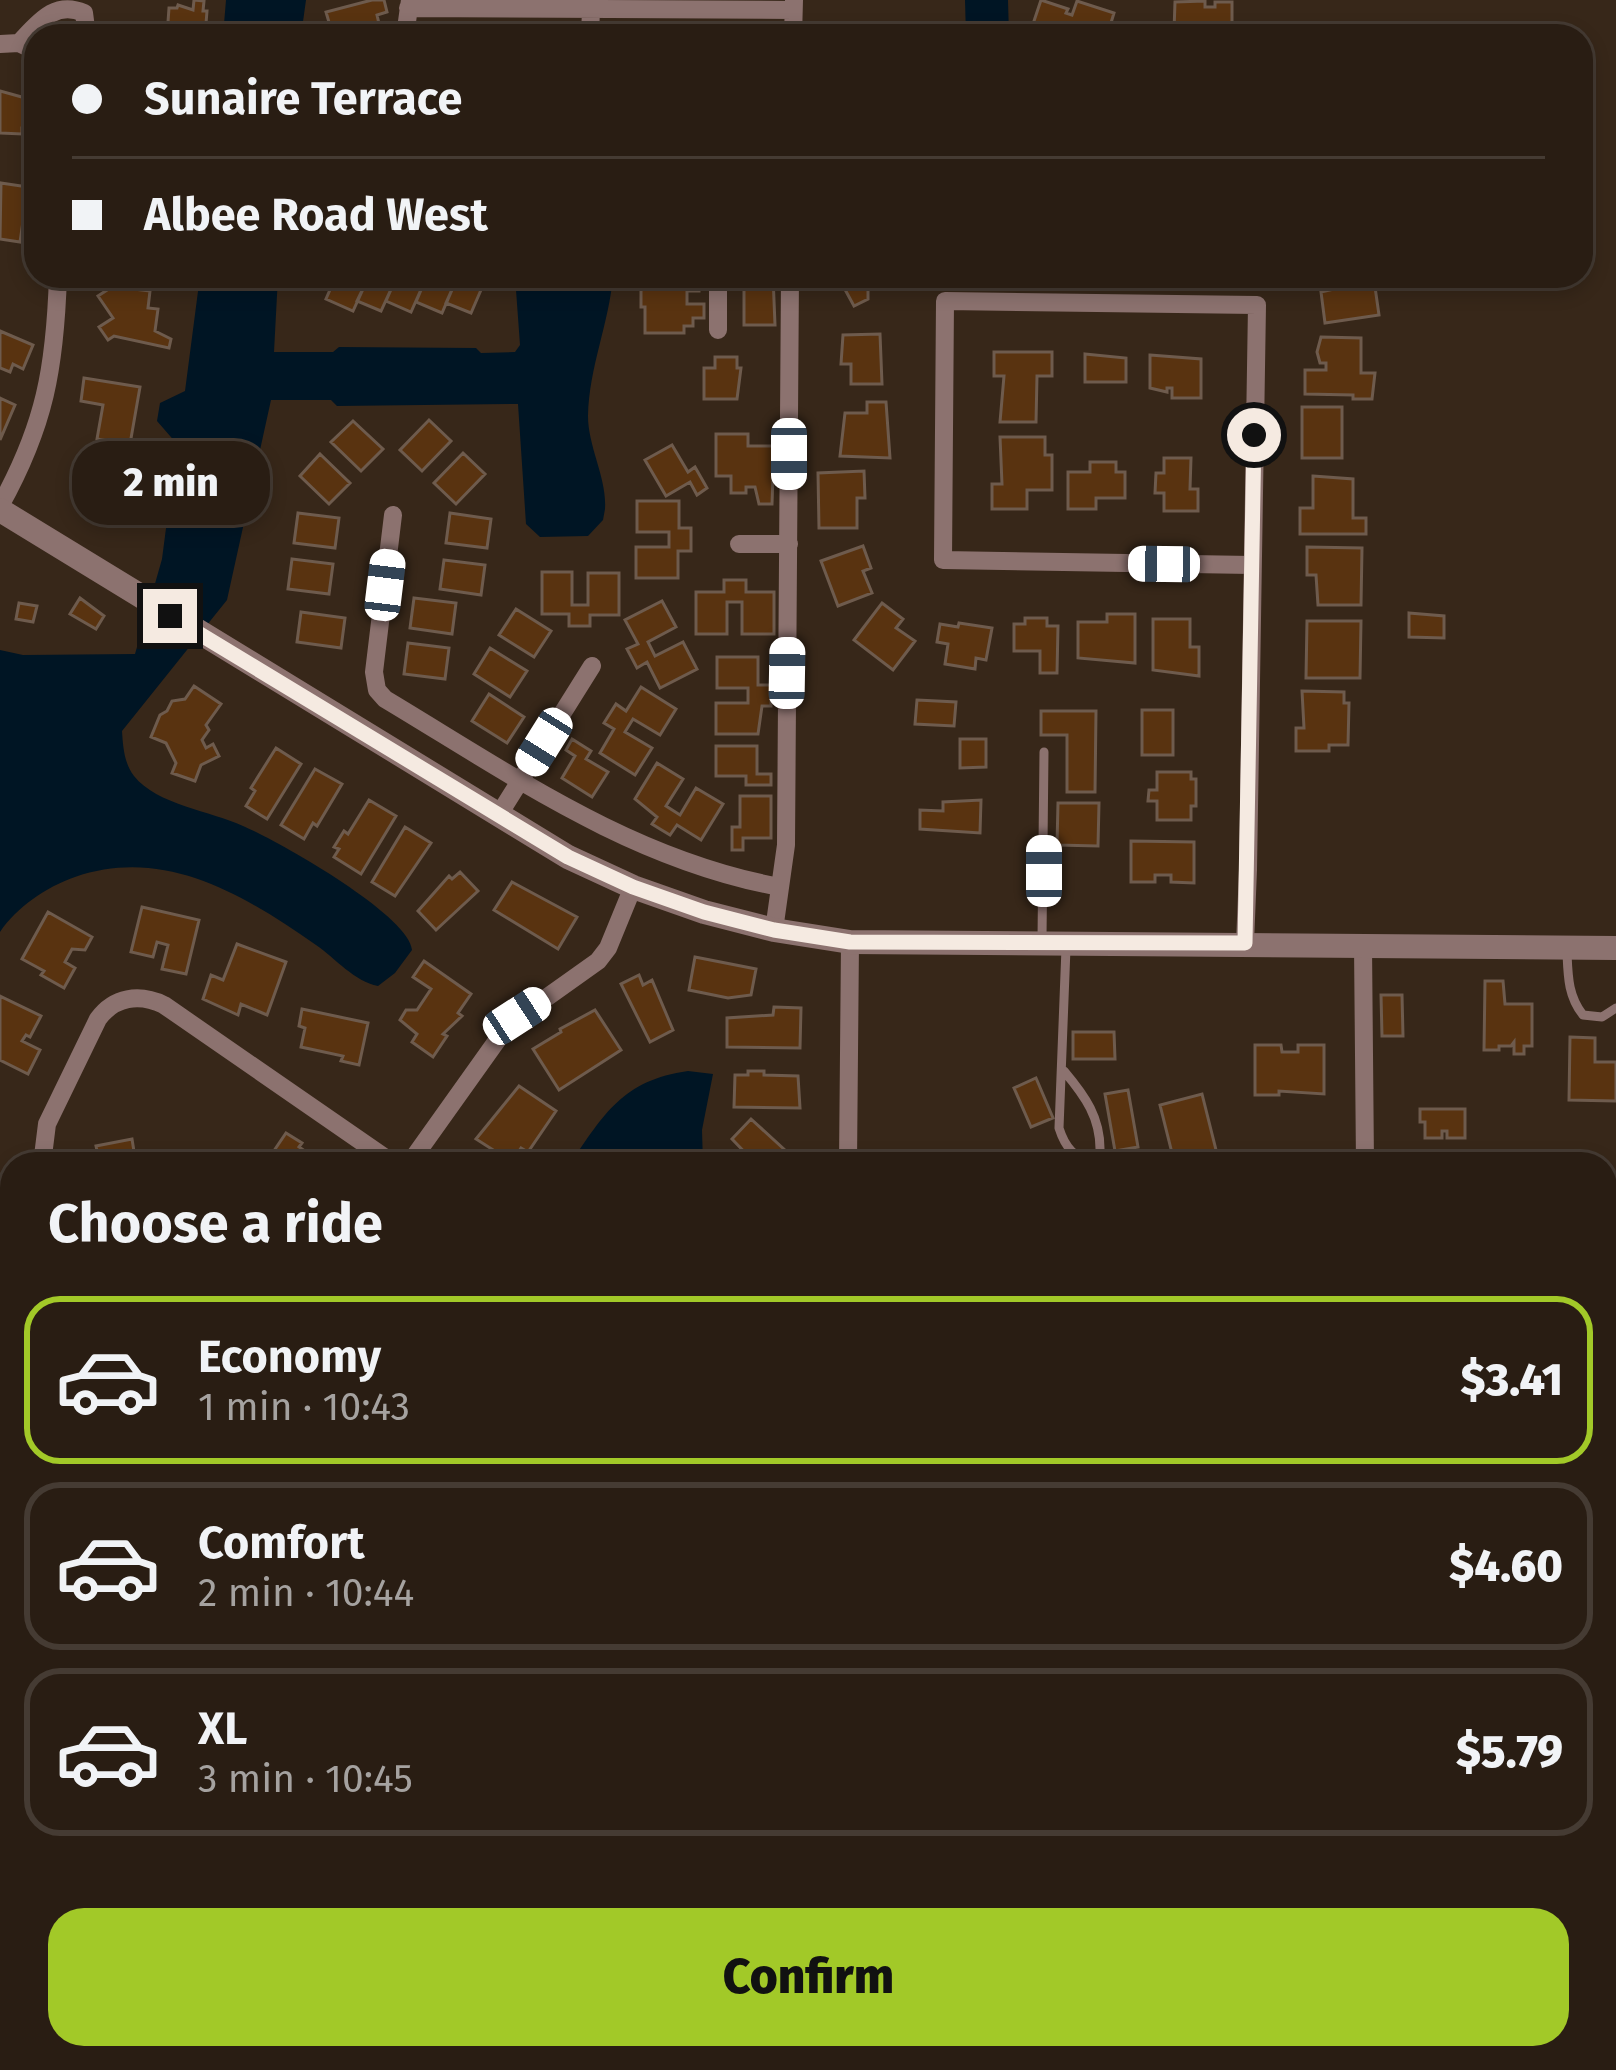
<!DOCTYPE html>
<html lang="en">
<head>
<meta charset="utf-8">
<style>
  :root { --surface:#291d13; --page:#352a21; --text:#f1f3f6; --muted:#a5a2a0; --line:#453b33; --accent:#a2c928 }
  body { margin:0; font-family:"Fira Sans",sans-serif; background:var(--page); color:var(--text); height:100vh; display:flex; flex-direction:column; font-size:45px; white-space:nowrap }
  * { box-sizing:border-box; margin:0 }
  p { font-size:39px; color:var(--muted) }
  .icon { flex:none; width:66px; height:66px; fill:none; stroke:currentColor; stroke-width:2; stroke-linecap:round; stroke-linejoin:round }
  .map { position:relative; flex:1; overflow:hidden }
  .side { position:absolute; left:0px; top:1152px; width:1617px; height:918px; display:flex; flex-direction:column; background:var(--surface); border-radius:36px 36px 0 0; box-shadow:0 6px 18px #0003,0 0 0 3px var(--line) }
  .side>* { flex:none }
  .top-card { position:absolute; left:24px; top:24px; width:1569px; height:264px; border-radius:36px; box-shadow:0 6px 18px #0003,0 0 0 3px var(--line); display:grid; align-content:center; height:264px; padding:0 48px; background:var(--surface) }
  .end { position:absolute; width:54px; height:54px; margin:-27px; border:15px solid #f5eae1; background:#111; box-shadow:0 0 0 6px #111 }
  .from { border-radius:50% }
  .bubble { position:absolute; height:84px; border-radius:36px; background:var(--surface); box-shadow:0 6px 18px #0003,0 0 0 3px var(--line); font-size:39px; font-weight:800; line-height:84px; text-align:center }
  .car { position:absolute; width:36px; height:72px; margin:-36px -18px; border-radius:15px; box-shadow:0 0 9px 3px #0007; background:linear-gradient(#fff 24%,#345 0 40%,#fff 0 76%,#345 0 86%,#fff 0) }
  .top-card b { display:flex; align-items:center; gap:42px; height:114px; font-size:45px }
  .top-card b+b { border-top:3px solid var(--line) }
  .top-card i { width:30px; height:30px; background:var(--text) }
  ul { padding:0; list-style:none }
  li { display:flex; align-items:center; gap:36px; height:168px; margin:0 24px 18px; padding:0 24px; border:6px solid var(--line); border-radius:36px }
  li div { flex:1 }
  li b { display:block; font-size:45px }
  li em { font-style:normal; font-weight:800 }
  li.current { border-color:var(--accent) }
  li>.icon { width:108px; height:108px; stroke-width:1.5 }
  h2 { padding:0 48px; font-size:54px; line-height:144px }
  .action { display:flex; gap:24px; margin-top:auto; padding:24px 48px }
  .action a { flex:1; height:138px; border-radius:36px; background:var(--accent); color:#111; font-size:48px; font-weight:800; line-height:138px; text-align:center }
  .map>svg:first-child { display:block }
</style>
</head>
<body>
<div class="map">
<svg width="1616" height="2070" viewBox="0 0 1616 2070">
  <rect width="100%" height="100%" fill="#372719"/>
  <!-- water -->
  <path fill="#001524" d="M226,0H306L301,36H223Z
    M965,0H1008L1009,36H966Z
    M200,276H278L274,352H333L339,347L476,348L481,353L515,352L520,345L515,276H613C609,324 589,367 588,416C588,447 607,478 605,509L603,520L588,536L540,537L526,524L518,404L337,406L331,400H271L227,600L122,731C123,746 124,763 134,776C157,805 211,811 243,826C278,841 409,915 412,950L395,973L378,986C355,982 335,958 316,945C244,895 165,846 75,877C46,887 17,907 0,932V650L23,655L135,654L162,559L177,444L157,421L160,403L185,391Z
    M688,1071L713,1074L702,1130L703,1164H570C604,1114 623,1080 688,1071Z
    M0,1336L12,1343V2058H171L163,2070H0Z"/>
  <!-- building -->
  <path fill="#593310" stroke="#6e5b4d" stroke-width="3" d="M194,0L204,1L203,11H207L205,36H167L169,8H177L178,5L193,10Z
    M372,0H384L387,12L377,15L380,28L355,36H333L326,12Z
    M1041,0L1068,9L1066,13L1072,15L1077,1L1114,13L1107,36H1029Z
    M1205,1V7H1215V2H1232V35L1203,36V32H1197V36H1186L1187,32L1174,31L1175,2Z
    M499,28L557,30V36H499Z
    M0,91L36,101V129L22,128V134L0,133Z
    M1,183L28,187L20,242L0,239Z
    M336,276H369L353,311L326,299Z
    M369,276H397L381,311L357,301Z
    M397,276H427L411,312L386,301Z
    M427,276H458L442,313L416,302Z
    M458,276H487L471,313L446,303Z
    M637,276L699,278V291H687V304H704V318H693V326H684V333H645V307H641V280Z
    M756,276H773L775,325H744V284H756Z
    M829,276H868V299L854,306L842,284L828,282Z
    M1324,276H1379V280H1374L1379,315L1325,323L1321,292L1330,290Z
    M121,281L126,288L150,291L148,308L158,309L155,331L171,339L169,348L114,336L108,340L99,327L113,318L98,296Z
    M0,331L33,345L23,369L13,364L10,372L0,368Z
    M880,334L882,384H851V364H841L843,335Z
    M1321,337L1361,338V373H1375L1372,399H1353V395L1305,394V370H1326V363H1320L1317,352Z
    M994,352H1052V376H1037L1036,422H1000L1004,376H994Z
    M1085,354L1126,358V382H1085Z
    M1150,355L1201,359V398H1172V388H1167V392L1150,388Z
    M715,357H737V368H741L737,399H704V368H715Z
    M84,378L140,387L130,444L97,439L103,405L81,401Z
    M0,398L15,405L0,440Z
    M867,402H886L890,458L840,456L845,413H867Z
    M1302,407H1342V458H1302Z
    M429,420L451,441L422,471L400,450Z
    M353,421L383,449L361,471L331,442Z
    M716,434H748V446H774L772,504H759L755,487H746V493H731V476H716Z
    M1000,437H1045V455H1052V490H1027V509H992V484H1002Z
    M672,445L688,472L695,467L707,488L697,495L690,482L666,496L645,460Z
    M463,453L485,474L456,504L434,483Z
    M320,454L350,483L329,504L300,476Z
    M1164,458H1191L1190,489H1198V511H1164V493H1155L1156,473H1164Z
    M1090,462H1116V472H1125V498H1096V509H1068V472H1090Z
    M864,471L865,498H857V528H819L818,473Z
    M1313,476L1353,479V518H1366V534H1300V508H1313Z
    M637,501H679V528H691V551H678V578H636V547H669V532H637Z
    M298,513L339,518L335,548L294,543Z
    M450,513L491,519L487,548L446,543Z
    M863,546L871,568L863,571L872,593L838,606L821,561Z
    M1307,547L1362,548L1361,605H1318L1316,575H1307Z
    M292,559L333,564L329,594L288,589Z
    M444,560L485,565L481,595L440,589Z
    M542,572H572V605H588V573H619V615H590V626H569V614H542Z
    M724,580H746V592H774V634H742V602H727V634H696V592H724Z
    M80,598L104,616L96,629L70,614Z
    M414,598L456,603L452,634L410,628Z
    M662,601L676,627L648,642L655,656L683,642L697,669L660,688L647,662L637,668L627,649L638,644L625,620Z
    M19,603L37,606L33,622L16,619Z
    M882,603L903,619L896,628L915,641L893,670L854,640Z
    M516,609L551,631L534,657L499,635Z
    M301,612L345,618L341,648L297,642Z
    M1409,613L1444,616V638L1409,637Z
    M1107,614H1135V663L1078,658V622H1107Z
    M1025,618H1047V626H1058L1057,673H1040V651H1014V624H1025Z
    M1153,619H1190V647H1199V676L1153,670Z
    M1307,621H1361L1360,678H1306Z
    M959,623L992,628L986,660L976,658L975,669L945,664L948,644L937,642L940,624L958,627Z
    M408,643L449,648L445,679L404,674Z
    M490,648L527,671L510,697L474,674Z
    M717,657H758V685H771V706H762L758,734H716V703H748V688H717Z
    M194,686L221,704L206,725L209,730L202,740L206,748L213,744L219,756L201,765L195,781L172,773L176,763L166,743L151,737L160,715L167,711L172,701L185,699Z
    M641,687L676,709L660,735L633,719L625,732L652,748L635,775L600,753L614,729L604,723L616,704L626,711Z
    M1302,691L1344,692V703H1349L1348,745H1329V751H1296V728H1304Z
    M489,694L524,717L507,743L472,721Z
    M917,700L956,702L954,726L915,724Z
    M1142,710H1173V755H1142Z
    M1041,711H1096L1095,792H1067V735H1041Z
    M572,739L591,751L586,759L608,772L592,797L562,778L575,756L566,750Z
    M960,739H986V767L960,768Z
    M716,746H757V774H771V785H746V776H716Z
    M276,748L301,764L267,819L246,806L255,791L251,788Z
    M657,763L683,779L666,806L680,815L696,788L723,804L701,840L677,825L670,835L660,829L652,824L657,817L635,799Z
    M315,769L342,784L317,826L313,823L304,839L281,825Z
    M1157,772H1191V779H1196V806H1191V820H1157V801H1148L1149,790H1157Z
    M740,796H771V838H743V850H732V827H740Z
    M369,800L396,816L361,874L334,857L339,849L334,847L344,831L348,834Z
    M981,800L980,833L920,829V810L943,811V802Z
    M1058,803H1099L1098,846L1057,845Z
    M405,827L431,843L395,896L372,882Z
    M1131,841L1194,842V883L1171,882V875H1155V882H1131Z
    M460,872L478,891L436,930L418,911L449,876L452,879Z
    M512,882L577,917L558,949L494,910Z
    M142,907L199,920L186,974L162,969L168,945L157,942L153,957L131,952Z
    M48,912L92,937L85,950L72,949L65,962L75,968L64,988L41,975L44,971L22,959Z
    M237,944L286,962L267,1015L241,1004L238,1015L203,999L211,975L223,980Z
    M695,957L756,969L751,995L728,998L689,990Z
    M424,961L471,994L458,1013L462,1016L443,1034L447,1036L433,1057L412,1042L417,1034L400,1020L406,1010H417L431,989L413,977Z
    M639,975L643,985L652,980L673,1030L650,1042L621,984Z
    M1485,981H1503L1505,1004H1532V1046H1524V1054H1514V1042L1511,1046H1499V1050H1484Z
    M1381,995H1402L1403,1036H1382Z
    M0,996L41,1016L30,1037L26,1035L22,1041L40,1050L28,1074L0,1060Z
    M774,1007L801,1008L800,1048L727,1047V1018L773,1015Z
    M302,1009L368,1023L359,1065L341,1061L343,1056L301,1047L305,1028L299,1026Z
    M595,1010L621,1050L559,1090L533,1049L561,1032L560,1029Z
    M1073,1032H1114L1115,1059H1073Z
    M1570,1037L1595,1038V1062H1616V1101L1569,1100Z
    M1255,1045H1281L1282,1052H1298V1045H1324V1094L1279,1091V1095H1255Z
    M748,1071H764V1075L798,1076L800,1108L734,1107L735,1075H748Z
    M1036,1078L1053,1118L1031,1127L1014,1088Z
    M519,1086L556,1111L528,1152L521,1148L512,1162L476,1139Z
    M1128,1090L1138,1147L1115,1151L1105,1094Z
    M1202,1094L1216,1150L1174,1161L1160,1105Z
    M1420,1109H1465V1138H1447V1131H1442V1138H1425V1122H1420Z
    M751,1119L798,1162L796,1164H756L732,1139Z
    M286,1133L302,1143L299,1147L324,1164H265Z
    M132,1139L136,1164H100L96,1146Z
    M6,1219L12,1225V1246L7,1250L0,1245V1225Z
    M1612,1234H1616V1278H1605V1245H1612Z
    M1605,2045H1616V2070H1590V2058H1605Z
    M234,2058L236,2070H193L192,2060Z
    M294,2058H347L336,2070H300L292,2063Z
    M540,2058H597L596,2070H562L563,2064L540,2062Z
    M632,2058H666L662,2066L671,2070H639L643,2063Z
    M787,2058H835L837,2059L832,2070H791L794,2064Z
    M878,2058H914L922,2070H886Z
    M1223,2058H1268L1269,2070H1224Z
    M1313,2058H1351V2070H1313Z
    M1376,2058H1428V2070H1376Z
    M1449,2058H1490V2070H1449Z
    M1534,2058H1565V2070H1534Z"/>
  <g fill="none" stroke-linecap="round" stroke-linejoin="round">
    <!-- service -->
    <path stroke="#8c726f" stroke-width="9" d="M1042,939L1044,752
      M1567,953C1568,976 1568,996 1583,1015L1602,1017L1616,1008
      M1064,1071C1085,1096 1101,1118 1100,1152L1091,1160C1073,1159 1064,1144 1059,1128L1066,948"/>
    <!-- minor -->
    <path stroke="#8c726f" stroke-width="18" d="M408,8L793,10
      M405,36L410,0
      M590,36L591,9
      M793,36L794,0
      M19,43C39,22 55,0 84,13L87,36
      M0,44L19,43L36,51
      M718,330V276
      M0,506C45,425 55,368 58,276
      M393,515L374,672L377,690L385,699C512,775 632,860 780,887
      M739,544H789
      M498,816L592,666
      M774,930L786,845L790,276
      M1245,943L1248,870L1257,305L945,301L943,560L1252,565
      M1363,945L1365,1164
      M42,1164L47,1124L98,1019C114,997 139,993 164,1005L394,1164
      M409,1164L508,1025L598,961L608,948L633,887
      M848,1164L850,942
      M1605,1316H1616
      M1614,1557L1616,1488
      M1605,1827H1616
      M491,2058L495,2070
      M978,2058L986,2070
      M1015,2058L1023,2070
      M728,2070L734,2058"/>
    <!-- tertiary -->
    <path stroke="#8c726f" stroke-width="24" d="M0,510L568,857L633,887L704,912L774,930L850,942L1616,948"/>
  </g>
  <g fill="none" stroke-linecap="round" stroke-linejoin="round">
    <!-- route -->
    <path stroke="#f5eae1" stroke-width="15" d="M170,616L568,857L633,887L704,912L774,930L850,942L1245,943L1254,435"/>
  </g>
</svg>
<i class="end from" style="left:1254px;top:435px"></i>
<i class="end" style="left:170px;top:616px"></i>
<div class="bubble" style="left:72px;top:441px;width:198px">2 min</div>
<i class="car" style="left:789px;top:454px;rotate:180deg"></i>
<i class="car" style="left:1164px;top:564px;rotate:271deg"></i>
<i class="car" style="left:385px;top:585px;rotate:7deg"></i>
<i class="car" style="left:787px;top:673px;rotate:1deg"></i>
<i class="car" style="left:544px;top:742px;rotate:212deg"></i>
<i class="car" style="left:1044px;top:871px;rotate:0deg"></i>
<i class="car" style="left:517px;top:1016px;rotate:57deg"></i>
<div class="top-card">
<b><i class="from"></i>Sunaire Terrace</b>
<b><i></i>Albee Road West</b>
</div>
<section class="side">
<h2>Choose a ride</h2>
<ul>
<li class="current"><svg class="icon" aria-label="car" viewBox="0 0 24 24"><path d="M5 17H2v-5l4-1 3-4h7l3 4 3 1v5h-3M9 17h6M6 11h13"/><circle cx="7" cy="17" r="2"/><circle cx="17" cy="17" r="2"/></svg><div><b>Economy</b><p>1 min · 10:43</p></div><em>$3.41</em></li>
<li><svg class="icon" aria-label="car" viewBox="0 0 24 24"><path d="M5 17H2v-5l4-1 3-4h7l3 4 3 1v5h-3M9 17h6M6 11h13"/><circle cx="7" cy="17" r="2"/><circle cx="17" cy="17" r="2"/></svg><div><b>Comfort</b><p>2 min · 10:44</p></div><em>$4.60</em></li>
<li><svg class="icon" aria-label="car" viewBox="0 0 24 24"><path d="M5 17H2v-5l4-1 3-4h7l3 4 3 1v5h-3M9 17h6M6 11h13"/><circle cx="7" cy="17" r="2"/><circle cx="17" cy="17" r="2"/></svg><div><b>XL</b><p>3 min · 10:45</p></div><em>$5.79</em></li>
</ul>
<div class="action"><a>Confirm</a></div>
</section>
</div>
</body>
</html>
